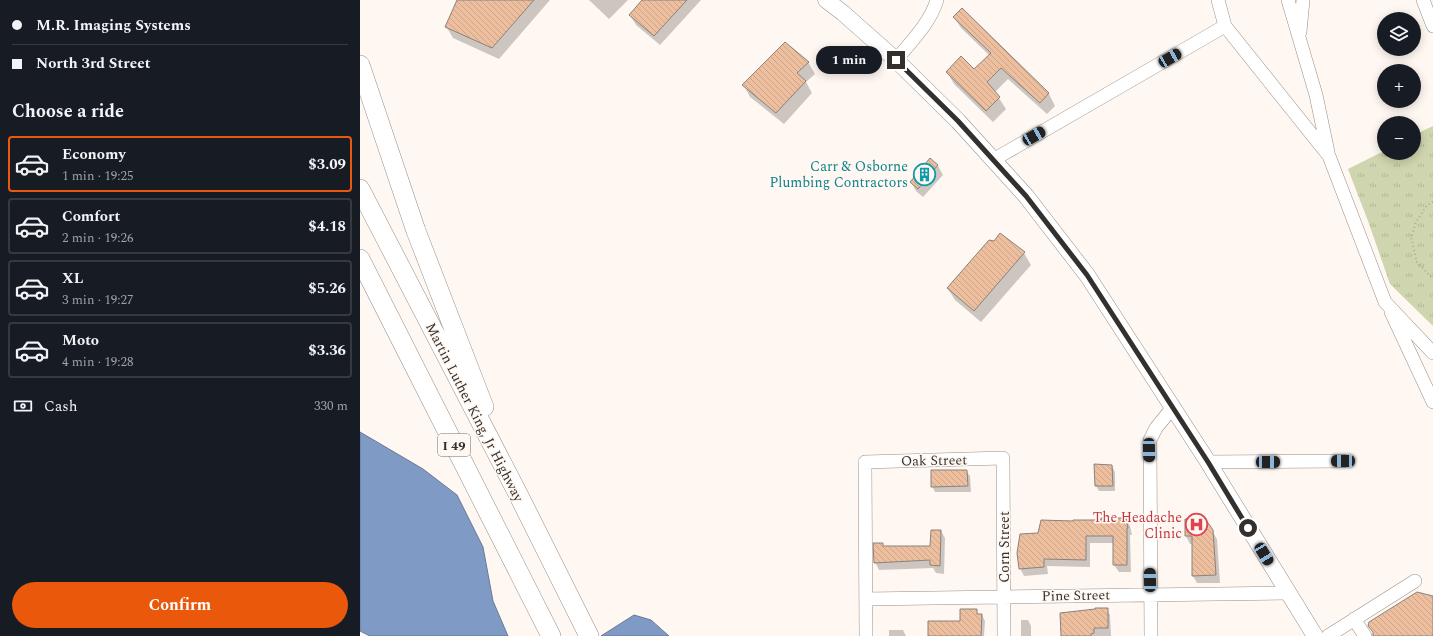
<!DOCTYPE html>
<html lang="en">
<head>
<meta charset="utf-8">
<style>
  :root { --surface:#171b24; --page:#242831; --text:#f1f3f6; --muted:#9ea1a6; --line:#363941; --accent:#ea580c }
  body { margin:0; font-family:Spectral,serif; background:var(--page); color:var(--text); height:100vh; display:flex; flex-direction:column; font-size:15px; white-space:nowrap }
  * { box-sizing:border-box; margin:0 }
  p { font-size:13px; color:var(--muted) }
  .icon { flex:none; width:22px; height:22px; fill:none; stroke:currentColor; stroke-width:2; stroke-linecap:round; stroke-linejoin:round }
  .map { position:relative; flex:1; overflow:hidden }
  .panel { display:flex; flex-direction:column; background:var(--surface); width:360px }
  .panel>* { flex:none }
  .guide { display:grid; align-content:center; height:88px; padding:0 12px; background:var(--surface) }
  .buttons { position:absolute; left:1017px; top:12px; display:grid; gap:8px }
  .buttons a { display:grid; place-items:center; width:44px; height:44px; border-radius:50%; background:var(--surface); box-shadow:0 2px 10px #0003; font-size:20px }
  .end { position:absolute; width:18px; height:18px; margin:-9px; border:5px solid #33302e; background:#fff; box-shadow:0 0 0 2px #fff }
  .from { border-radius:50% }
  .bubble { position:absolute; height:28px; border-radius:14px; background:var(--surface); box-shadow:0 2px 10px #0003; font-size:13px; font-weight:700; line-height:28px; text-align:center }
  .car { position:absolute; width:12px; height:24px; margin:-12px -6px; border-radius:5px; box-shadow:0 0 3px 1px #0007; background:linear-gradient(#222 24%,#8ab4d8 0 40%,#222 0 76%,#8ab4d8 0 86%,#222 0) }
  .guide b { display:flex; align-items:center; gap:14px; height:38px; font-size:15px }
  .guide b+b { border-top:1px solid var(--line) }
  .guide i { width:10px; height:10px; background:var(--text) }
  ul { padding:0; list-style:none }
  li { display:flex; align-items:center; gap:12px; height:56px; margin:0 8px 6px; padding:0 4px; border:2px solid var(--line); border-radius:4px }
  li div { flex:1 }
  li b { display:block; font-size:15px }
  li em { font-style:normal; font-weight:700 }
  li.on { border-color:var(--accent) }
  li>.icon { width:36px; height:36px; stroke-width:1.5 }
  h2 { padding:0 12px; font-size:18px; line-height:48px }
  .pay { display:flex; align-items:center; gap:10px; height:44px; padding:0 12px; font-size:15px }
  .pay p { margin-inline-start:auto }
  .cta { display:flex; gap:8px; margin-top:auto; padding:8px 12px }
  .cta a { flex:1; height:46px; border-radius:24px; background:var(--accent); color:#fff; font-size:16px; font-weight:700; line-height:46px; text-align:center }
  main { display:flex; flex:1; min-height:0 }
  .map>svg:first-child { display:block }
</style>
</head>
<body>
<main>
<section class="panel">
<div class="guide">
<b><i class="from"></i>M.R. Imaging Systems</b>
<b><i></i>North 3rd Street</b>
</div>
<h2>Choose a ride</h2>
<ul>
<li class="on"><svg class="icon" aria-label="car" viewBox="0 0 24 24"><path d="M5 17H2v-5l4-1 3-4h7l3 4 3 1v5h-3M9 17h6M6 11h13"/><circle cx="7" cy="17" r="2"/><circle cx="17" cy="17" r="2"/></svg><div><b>Economy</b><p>1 min · 19:25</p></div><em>$3.09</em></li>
<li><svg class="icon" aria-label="car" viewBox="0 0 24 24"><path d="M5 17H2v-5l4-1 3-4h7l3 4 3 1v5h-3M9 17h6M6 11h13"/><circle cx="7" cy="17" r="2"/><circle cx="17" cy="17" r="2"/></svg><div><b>Comfort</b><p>2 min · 19:26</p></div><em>$4.18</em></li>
<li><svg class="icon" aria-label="car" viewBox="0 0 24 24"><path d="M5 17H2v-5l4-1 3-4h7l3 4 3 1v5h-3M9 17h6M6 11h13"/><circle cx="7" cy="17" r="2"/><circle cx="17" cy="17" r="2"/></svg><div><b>XL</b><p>3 min · 19:27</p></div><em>$5.26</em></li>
<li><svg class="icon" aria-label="car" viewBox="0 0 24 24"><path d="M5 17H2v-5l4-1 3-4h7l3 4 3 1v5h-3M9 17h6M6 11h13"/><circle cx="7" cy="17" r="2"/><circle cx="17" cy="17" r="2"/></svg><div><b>Moto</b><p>4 min · 19:28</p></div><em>$3.36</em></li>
</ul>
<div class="pay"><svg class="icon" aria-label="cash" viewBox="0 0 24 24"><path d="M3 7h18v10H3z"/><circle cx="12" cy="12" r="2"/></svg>Cash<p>330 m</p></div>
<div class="cta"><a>Confirm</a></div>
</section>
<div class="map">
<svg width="1073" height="636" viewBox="0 0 1073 636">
  <defs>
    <pattern id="park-tufts" width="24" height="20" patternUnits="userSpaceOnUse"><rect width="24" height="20" fill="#cfd5ae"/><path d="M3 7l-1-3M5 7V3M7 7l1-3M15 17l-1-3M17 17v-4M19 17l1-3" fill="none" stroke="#b2b796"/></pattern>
    <pattern id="building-back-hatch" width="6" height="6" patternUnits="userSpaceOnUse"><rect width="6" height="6" fill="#edbf9e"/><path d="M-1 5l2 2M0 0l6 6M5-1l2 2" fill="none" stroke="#cca488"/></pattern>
  </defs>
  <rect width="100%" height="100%" fill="#fff7f1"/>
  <!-- park -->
  <path fill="url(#park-tufts)" d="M1073,126V326L1030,284L1008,221L988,169L1024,151V153H1054V135Z"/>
  <!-- water -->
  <path fill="#7f9ac4" stroke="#687a97" d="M0,432L63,469L97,495L123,547L133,601L148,636H10L0,631Z
    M274,615L291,620L309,636H241Z"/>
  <!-- shadow -->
  <path fill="#0003" d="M98,0H190L139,59L93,38L86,26Z
    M229,0H268L249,19Z
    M283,0H341L300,45L276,25L270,15Z
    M602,9L689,94L695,106L687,114L648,79L635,92L646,109L633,122L594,84L587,72L614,71L630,56L601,28L594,17Z
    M448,62L455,74L446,82L452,93L424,124L390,97L384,85Z
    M570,159L578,166L583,175L563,197L556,191L551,182Z
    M664,253L671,265L621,322L595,300L588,289Z
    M752,466L755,472V491H739L736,486Z
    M606,471L610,476L611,492H575L572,486Z
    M766,519L770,526L772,535H770L771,572H759L754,565V543H730V567L687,566L688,574L664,576L660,568L679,534L742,521Z
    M826,520L852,531L857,539L860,583H837L833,576V544H830L826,536Z
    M581,531L585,538L584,574L576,573L573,568L519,570L515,562L522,544L524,547H571Z
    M747,609L750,615L751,636H716Z
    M616,610L619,615H622L625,621L624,636H569L601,622Z
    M661,620H668L671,626V636H661Z
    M529,630H543L546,636H529Z"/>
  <!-- building -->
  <path fill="url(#building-back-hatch)" stroke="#89827e" d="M97,0H174L132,48L85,27Z
    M282,0H327L294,36L269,15Z
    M602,8L689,93L680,103L641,68L627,82L640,97L626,111L586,72L601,56L614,69L631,53L593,17Z
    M425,42L449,62L437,73L446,81L416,113L382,85Z
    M570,158L578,165L558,189L550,182Z
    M640,233L665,252L614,311L587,288L629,240L634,241Z
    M734,464L752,465L753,486H735Z
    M571,470H607L608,486L571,487Z
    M741,518H766L768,528H767V565H753V536H726V560L684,559V567L659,569L657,553L660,534L678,533L681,520L713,521V520H741Z
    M825,519L846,520L853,530L856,575L832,576V536H825Z
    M571,530H581L580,566L570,565V560L514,563L513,543H523V546H570Z
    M1057,592L1073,596V636H1013V632L1008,626L1009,622Z
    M735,608H748V628H734V633L731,634V636H701L700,613L735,609Z
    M600,609H617V614H622L621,636H568V621H600Z"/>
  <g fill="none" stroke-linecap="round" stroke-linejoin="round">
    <defs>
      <path id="minor" d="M858,0L865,26
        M928,0L956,95L968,152
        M1063,0L1073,26
        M940,32L943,0
        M536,60C551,42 570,23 577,0
        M633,160L865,26L969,156L1025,302L1073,353
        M1031,312L1073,402
        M848,462L983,461
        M506,599L927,593
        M994,619L1005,636
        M506,636L505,462L643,458L644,636
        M791,636L790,440L796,428L813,407
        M968,636L1055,581"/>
      <path id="major" d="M466,0L483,13L536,60L598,121L666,196L727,275L848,462L955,636"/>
      <path id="highway" d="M0,65L56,231L124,407
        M0,189L158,494L229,636
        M0,259L191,636"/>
    </defs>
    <!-- minor casing -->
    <use href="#minor" stroke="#97908b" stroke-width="14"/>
    <!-- major casing -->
    <use href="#major" stroke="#97908b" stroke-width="17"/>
    <!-- highway casing -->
    <use href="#highway" stroke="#97908b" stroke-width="20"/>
    <!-- path -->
    <path stroke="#afa9a5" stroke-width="2" stroke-dasharray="1 3" stroke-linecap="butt" d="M1073,202L1067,205L1056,222L1051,238L1057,262L1073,279"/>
    <!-- minor -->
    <use href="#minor" stroke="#fff" stroke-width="13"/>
    <!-- major -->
    <use href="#major" stroke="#fff" stroke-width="16"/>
    <!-- highway -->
    <use href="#highway" stroke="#fff" stroke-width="19"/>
  </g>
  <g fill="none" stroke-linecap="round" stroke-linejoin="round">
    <!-- route -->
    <path stroke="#33302e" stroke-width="5" d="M536,60L598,121L666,196L727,275L848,462L888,528"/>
  </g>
  <!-- icons -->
  <defs>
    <symbol id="building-ring" viewBox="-11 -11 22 22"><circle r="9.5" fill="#fff7f1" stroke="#0f9aa8" stroke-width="1.5"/><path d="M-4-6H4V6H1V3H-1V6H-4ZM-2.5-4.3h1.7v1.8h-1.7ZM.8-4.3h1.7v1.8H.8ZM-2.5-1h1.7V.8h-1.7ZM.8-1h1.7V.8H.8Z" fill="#0f9aa8"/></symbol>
    <symbol id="hospital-ring" viewBox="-11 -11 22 22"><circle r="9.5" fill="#fff7f1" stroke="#e0444e" stroke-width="1.5"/><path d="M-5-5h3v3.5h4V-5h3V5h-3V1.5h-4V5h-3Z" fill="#e0444e"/></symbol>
  </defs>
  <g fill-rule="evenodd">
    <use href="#building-ring" x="552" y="162" width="25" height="25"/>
    <use href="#hospital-ring" x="824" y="512" width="25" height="25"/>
  </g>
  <g text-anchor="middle" stroke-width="3" stroke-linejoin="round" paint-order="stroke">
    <!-- shield labels -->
    <rect fill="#fff7f1" stroke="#706c68" stroke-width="1" x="78" y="434" width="32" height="22" rx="3"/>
    <g font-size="13" font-weight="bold" fill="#33302e">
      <text x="94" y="450">I 49</text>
    </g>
    <!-- culture labels -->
    <g font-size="14" fill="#0d838f" stroke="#fff7f1" text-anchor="end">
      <text x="548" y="171">Carr &amp; Osborne<tspan x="548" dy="16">Plumbing Contractors</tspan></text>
    </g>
    <!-- street labels -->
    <g font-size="14" fill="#33302e" stroke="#fff7f1">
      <text transform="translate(115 412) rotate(63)" y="5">Martin Luther King, Jr Highway</text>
      <text transform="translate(574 460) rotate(-1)" y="5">Oak Street</text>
      <text transform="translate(644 547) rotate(-90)" y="5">Corn Street</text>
      <text transform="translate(716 595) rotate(-1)" y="5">Pine Street</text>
    </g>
    <!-- health labels -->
    <g font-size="14" fill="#be3a42" stroke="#fff7f1" text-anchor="end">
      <text x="822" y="522">The Headache<tspan x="822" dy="16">Clinic</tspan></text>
    </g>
  </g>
</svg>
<div class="buttons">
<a><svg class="icon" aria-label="layers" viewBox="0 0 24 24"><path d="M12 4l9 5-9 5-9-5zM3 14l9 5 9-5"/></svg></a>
<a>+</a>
<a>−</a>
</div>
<i class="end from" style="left:888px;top:528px"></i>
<i class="end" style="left:536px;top:60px"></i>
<div class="bubble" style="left:456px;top:46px;width:66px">1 min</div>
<i class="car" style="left:810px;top:58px;rotate:60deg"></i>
<i class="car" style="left:674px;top:136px;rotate:60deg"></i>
<i class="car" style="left:789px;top:450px;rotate:179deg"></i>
<i class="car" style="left:983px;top:461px;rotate:270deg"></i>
<i class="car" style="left:908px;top:462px;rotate:90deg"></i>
<i class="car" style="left:904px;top:554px;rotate:149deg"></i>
<i class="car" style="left:790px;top:580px;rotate:359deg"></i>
</div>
</main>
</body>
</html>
